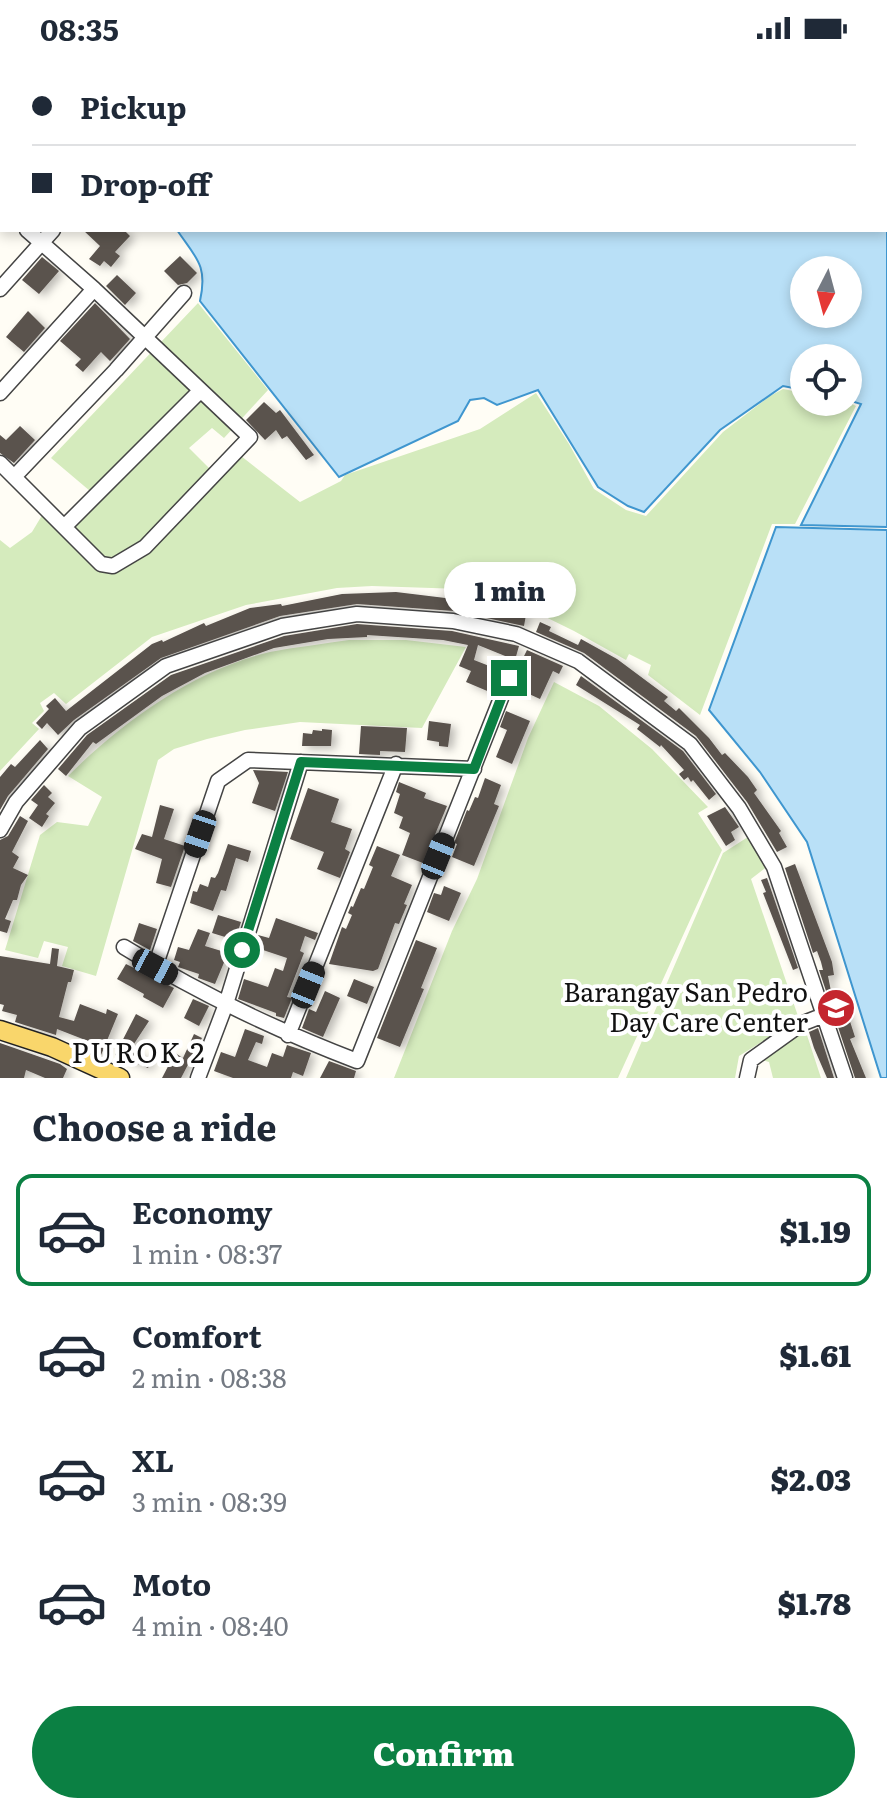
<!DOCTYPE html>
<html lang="en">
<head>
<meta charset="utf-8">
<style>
  :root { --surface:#fff; --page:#f2f2f3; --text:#1f2937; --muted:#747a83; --line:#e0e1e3; --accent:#0b8043 }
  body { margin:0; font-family:Literata,serif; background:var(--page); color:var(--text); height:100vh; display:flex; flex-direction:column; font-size:30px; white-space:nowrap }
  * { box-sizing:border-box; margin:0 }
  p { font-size:26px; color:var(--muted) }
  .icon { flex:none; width:44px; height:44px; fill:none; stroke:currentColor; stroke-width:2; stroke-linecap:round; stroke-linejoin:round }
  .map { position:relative; height:1022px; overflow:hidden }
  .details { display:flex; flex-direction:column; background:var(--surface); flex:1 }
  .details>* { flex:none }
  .hud { position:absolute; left:0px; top:0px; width:888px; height:176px; box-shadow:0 4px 12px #0003; display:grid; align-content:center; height:176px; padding:0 32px; background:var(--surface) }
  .needle { width:52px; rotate:186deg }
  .tools { position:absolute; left:790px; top:200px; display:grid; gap:16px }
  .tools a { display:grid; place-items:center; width:72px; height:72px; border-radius:50%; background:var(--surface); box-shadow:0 4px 12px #0003; font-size:40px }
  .end { position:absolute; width:36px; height:36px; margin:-18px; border:10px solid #0b8043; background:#fff; box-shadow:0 0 0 4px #fff }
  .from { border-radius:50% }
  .bubble { position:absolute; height:56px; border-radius:28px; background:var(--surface); box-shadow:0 4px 12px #0003; font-size:26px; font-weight:800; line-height:56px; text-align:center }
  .car { position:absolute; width:24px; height:48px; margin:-24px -12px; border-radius:10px; box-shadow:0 0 6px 2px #0007; background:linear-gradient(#222 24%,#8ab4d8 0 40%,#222 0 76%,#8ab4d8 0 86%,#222 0) }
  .hud b { display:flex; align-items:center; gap:28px; height:76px; font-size:30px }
  .hud b+b { border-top:2px solid var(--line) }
  .hud i { width:20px; height:20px; background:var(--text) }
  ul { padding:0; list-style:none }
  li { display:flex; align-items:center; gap:24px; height:112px; margin:0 16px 12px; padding:0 16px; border:4px solid transparent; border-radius:16px }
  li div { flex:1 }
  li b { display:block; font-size:30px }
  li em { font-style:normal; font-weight:800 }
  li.current { border-color:var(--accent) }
  li>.icon { width:72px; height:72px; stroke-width:1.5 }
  h2 { padding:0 32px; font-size:36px; line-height:96px }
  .button { display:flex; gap:16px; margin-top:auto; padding:16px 32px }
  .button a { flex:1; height:92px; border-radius:48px; background:var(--accent); color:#fff; font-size:32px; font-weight:800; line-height:92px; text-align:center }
  .status { display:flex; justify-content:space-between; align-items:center; height:56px; padding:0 40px; background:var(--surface); direction:ltr }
  .status svg { height:22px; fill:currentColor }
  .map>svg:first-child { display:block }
</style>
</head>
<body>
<div class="status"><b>08:35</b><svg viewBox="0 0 49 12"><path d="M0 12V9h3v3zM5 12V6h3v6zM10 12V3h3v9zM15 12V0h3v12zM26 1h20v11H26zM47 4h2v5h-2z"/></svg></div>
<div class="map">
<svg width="887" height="1022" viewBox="0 0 887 1022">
  <defs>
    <filter id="shadow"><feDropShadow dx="5" dy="3" stdDeviation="4" flood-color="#0004"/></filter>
  </defs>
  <rect width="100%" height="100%" fill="#fffdf5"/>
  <!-- green -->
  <path fill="#d5ebbd" d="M198,247L268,334L224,382L212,372L189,392L214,417L241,400L300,446L341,425L345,419L480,373L536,337L569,388L594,433L626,454L646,460L723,376L770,340L783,333L804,337V346H848L856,350L795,468H772L700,659L648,619L651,609L629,598L626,604L574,575L491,534L372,530L337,532L246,549L152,581L66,648L54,637L40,647L44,655L32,667L39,673L0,715V484L10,492L32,476L47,451L64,463L90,435L51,402Z
    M349,584H406L466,591L422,672L300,666L245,674L207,683L174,693L158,704L96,920L62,910L68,891L44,885L38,902L5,894L40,779L57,766L88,770L102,741L68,720C123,665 194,614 270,596C296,591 323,588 349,584Z
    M554,626L599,650L652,693L708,751L698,757L722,794L618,1022H394L452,875L477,823L528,682Z
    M751,779L768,810L751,823L799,963L739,1000L735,1022H626L723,797Z
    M804,970L821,1022H773L769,1006L758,1003Z"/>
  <!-- water -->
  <path fill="#b9e0f7" stroke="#3f96cf" stroke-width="2" fill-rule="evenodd" d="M233,0H887V471L801,469L861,348L848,344V302H804V334L783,330L720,374L644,456L628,450L598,431L538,334L497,349L484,342L470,344L458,365L339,421L200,245C208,209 196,202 177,174H886V2H232ZM804,214H848V258H804Z
    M776,471L887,474V1022H881L807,786L760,716L709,654Z"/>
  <!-- building -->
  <path fill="#5a524d" filter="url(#shadow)" d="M83,174H124L130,180L115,196L120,200L111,211L104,205L100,210L89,203L100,190Z
    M180,200L197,217L187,227L178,229L164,215Z
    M42,201L59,215L39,238L22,224Z
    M117,219L136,237L125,249L106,230Z
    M95,247L130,283L110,305L101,296L83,316L75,309L81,303L60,285Z
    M28,255L45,272L24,296L6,281Z
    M264,346L276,357L280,354L314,399L306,404L287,380L282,383L276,374L265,384L246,364Z
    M20,370L35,384L14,407L0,397V379L6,384Z
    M396,536L470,545L471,539H478V546L492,548L491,553L526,559L524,570L454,555L357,548L280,560L161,602L74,664L58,679L47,667L42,673L36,667L49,653L46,650L55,642L66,655L152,588L162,584L163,586L204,567L206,570L250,552L281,548L282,550L342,538Z
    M540,566L551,571L549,575L578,589L581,583L617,603L668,641L664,645L676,655L679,652L709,682L722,699L725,697L748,721L757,734L754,737L781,775L779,777L787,791L777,796L747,746L696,680L584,597L536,576Z
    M357,568L452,575L519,590L515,604L478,589L474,604L502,615L492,637L466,626L471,615L459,610L468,589L443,584L367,579V581L328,583L274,592L205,617L162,640L96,688L93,686L66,720L58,713L87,679L171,619L284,580Z
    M527,594L563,610L559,618L553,615L552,617L540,643L518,633L529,610L521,606Z
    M581,620L683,695L716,738L709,744L693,724L691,726L688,721L684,724L679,718L684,714L661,689L660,691L637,673L640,669L576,629Z
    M506,655L530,665L512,708L496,701L507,674L500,671Z
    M429,665L451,668L448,691L439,690V686L427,684Z
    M361,670L407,672L405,696L380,695V699L359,698Z
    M322,673L332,674L331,690H302L303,677L312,678L313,674L322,675Z
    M40,684L48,693L8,740L0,754V721L11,708L15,711Z
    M253,714L288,716L275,755L252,747L259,727Z
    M485,722L501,729L494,748L499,750L474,810L452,801L457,788L454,787L467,754L469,755L475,741L478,742Z
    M399,726L426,737L424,742L447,750L423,807L402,799L410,777L399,772L403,761L394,757L400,738L396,736Z
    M44,729L52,737L48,741L55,747L46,758L49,760L42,771L29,762L38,749L31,744Z
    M308,732L339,743L331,766L352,773L345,793L350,796L340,822L317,813L324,796L290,783Z
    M160,749L174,753L164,783L185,790L171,831L156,827L162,803L135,793L142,778L152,781Z
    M725,751L739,771L731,776L735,784L726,790L707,760Z
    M20,760L28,765L12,796L19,801L13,812L28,819L21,829L17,844H13L5,863L11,865L7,877L0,875V784L8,780Z
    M228,788L251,795L248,806L236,802L226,835L221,834L213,855L190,847L193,835L197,836L200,828L208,831L211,821L215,822L218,817Z
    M377,790L400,799L391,820L412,829L404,848L407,849L399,868L395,867L378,913L373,915L329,908L342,871L346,873L352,859L348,857L351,850L353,851L361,832L364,833L373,811L369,809Z
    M795,808L832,906L834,919L828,920L832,940L841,937L855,981L850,983L866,1022H855L819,914H823L821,906L817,895L813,897L785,812Z
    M767,822L798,912L793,914L763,837L766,836L761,824Z
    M444,830L461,837L449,865L427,856L434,837L441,839Z
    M218,859L241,866L235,884L212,877Z
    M276,862L318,877L315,884L305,880L300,895L304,897L287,941L292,942L284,962L276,960V957L238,943L244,923L268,931L275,912L283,915L287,902L254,891L258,879L269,882Z
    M139,867L157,873L150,894L133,885Z
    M198,873L210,877L205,890L228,897L215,928L198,922L199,918L178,911L180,906L174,904L178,891L189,894Z
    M416,884L437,892L421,932L424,933L400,991L377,982Z
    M52,892L59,893L57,910L74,914L71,926H68L59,961L74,965L80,948L106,958L107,953L118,958L101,999L90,995L93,987L57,973L56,979L15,966L17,959L2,955L4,949L0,948V900L50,908Z
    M126,908L174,932L163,952L143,941L144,938L117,923Z
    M354,923L374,931L367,948L347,940Z
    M325,935L340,942L323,981L302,972L309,953L316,956Z
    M193,943L209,950L199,970L184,962Z
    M136,958L149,965L130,994L152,1004L148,1012L115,999Z
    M818,972L834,1022H827L814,992L809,976Z
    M245,973L264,980L262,988L256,986L248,1004L267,1011L272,997L283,1001L287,989L311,997L303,1020L293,1016L291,1022H233L214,1015L221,996L235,1001Z
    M194,978L202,982L181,1022H162L175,997L183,1002Z
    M0,987L60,1008L67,1013L63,1022H45L26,1014L24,1022H0Z
    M329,1005L356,1015L354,1022H320Z"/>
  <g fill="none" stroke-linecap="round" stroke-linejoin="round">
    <defs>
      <path id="minor" d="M65,0L66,2
        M13,2L15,0
        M0,17L2,14
        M0,126L2,128
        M0,149L2,147
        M0,233L53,174
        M0,337L94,233
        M0,407L101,508L113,510L145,491L250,381L94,233L27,174
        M14,421L116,314L184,237
        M64,471L197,338
        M0,774L16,746L80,672L166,610L282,570L357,558L453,565L516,578L578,605L690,688L739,752L774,811L845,1022
        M124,891C198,937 276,974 357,1005L509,622
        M155,911L218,725L248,704L474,713
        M288,979L396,708
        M198,1022L226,948L301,706
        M747,1022L751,1004L801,968L824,959"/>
      <path id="major" d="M0,974L52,991L120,1022"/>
    </defs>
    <!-- minor casing -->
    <use href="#minor" stroke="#444" stroke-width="17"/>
    <!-- major casing -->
    <use href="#major" stroke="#222" stroke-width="21"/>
    <!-- minor -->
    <use href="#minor" stroke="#fff" stroke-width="14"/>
    <!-- major -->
    <use href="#major" stroke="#f9d66b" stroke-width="18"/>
  </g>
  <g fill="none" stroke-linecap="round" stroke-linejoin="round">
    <!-- route -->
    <path stroke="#0b8043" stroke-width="10" d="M242,894L301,706L474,713L509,622"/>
  </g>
  <!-- icons -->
  <defs>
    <symbol id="school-disc" viewBox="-11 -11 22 22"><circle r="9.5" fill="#c4262e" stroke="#fff"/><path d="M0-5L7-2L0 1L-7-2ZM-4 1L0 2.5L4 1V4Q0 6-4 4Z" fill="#fff"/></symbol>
  </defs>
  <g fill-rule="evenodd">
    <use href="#school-disc" x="814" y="930" width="44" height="44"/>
  </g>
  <g text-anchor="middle" stroke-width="8" stroke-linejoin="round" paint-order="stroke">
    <!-- poi labels -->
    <g font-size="26" fill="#111" stroke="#fff" text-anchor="end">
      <text x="808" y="946">Barangay San Pedro<tspan x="808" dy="30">Day Care Center</tspan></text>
    </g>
    <!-- neighbourhood labels -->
    <g font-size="28" letter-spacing="2" fill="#111" stroke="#fff">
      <text x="139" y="1007">PUROK 2</text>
    </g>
  </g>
</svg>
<div class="tools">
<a><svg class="needle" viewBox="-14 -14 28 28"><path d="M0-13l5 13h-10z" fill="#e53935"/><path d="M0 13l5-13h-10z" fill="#747a83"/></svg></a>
<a><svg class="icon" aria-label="locate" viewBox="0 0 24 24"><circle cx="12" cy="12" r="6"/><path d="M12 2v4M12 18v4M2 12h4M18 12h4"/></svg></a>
</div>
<i class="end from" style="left:242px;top:894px"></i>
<i class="end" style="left:509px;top:622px"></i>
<div class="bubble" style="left:444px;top:506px;width:132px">1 min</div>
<i class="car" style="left:200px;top:778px;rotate:199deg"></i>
<i class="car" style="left:438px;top:800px;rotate:22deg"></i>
<i class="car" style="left:155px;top:911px;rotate:118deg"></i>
<i class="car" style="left:308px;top:929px;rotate:22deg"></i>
<div class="hud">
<b><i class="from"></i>Pickup</b>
<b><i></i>Drop-off</b>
</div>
</div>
<section class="details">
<h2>Choose a ride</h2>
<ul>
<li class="current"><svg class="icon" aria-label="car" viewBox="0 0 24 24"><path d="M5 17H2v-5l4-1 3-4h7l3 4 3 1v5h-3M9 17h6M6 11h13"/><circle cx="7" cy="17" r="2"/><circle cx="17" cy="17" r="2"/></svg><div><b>Economy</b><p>1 min · 08:37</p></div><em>$1.19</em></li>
<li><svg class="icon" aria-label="car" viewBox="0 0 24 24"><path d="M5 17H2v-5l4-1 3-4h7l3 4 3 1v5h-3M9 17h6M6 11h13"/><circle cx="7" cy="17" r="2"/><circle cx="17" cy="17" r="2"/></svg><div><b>Comfort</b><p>2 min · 08:38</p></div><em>$1.61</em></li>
<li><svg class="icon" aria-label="car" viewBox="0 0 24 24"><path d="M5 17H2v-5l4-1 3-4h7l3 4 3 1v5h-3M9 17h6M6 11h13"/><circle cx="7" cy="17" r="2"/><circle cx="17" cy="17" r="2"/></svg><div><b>XL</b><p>3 min · 08:39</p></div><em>$2.03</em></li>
<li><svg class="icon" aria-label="car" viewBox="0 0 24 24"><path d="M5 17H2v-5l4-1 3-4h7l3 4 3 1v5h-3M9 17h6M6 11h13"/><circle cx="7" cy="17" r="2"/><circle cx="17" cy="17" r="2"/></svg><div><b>Moto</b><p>4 min · 08:40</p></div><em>$1.78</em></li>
</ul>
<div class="button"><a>Confirm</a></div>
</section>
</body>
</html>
